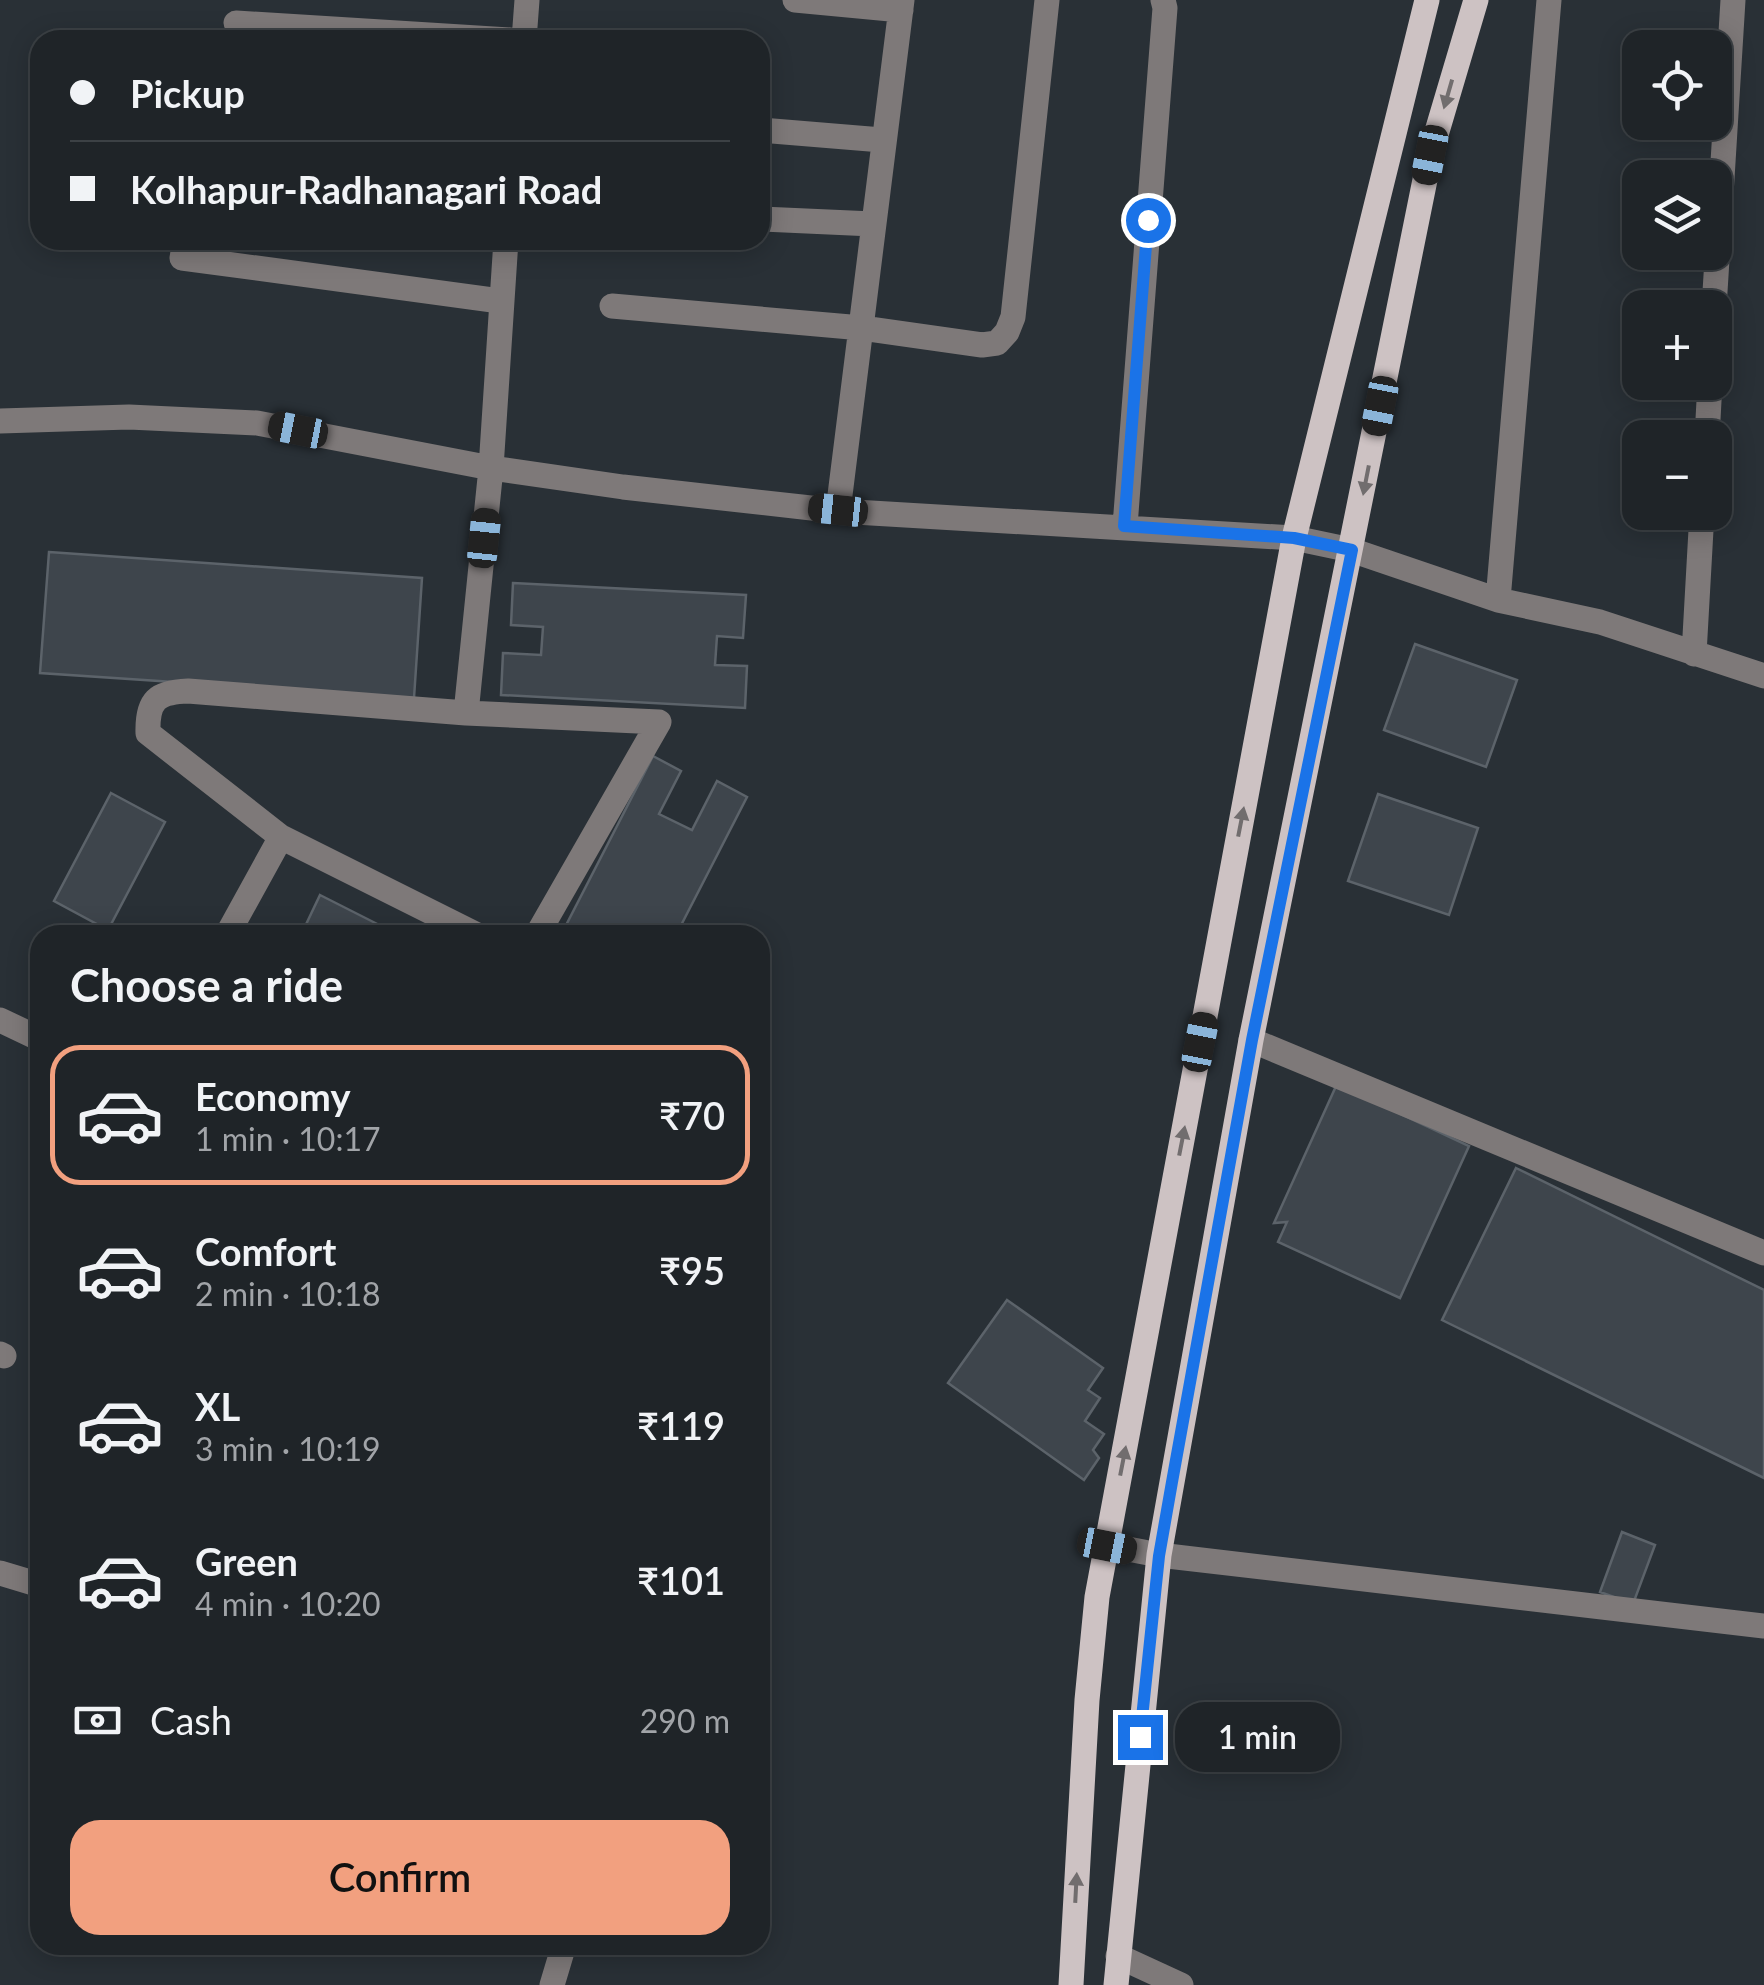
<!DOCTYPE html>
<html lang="en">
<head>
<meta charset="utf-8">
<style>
  :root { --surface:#1f2428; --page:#272c30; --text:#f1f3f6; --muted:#a1a4a8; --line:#3c4145; --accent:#f2a07f }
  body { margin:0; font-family:Lato,sans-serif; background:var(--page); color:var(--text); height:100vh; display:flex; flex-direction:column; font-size:38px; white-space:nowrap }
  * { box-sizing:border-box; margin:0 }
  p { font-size:32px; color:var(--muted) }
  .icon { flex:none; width:55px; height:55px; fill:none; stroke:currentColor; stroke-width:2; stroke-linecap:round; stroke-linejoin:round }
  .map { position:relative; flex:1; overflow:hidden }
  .sheet { position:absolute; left:30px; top:925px; width:740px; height:1030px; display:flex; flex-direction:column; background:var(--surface); border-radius:30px; box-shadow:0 5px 25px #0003,0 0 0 2px var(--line) }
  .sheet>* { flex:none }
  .hud { position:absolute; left:30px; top:30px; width:740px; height:220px; border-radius:30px; box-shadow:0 5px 25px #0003,0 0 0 2px var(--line); display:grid; align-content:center; height:220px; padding:0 40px; background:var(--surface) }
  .tools { position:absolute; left:1622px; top:30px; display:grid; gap:20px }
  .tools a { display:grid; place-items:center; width:110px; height:110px; border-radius:20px; background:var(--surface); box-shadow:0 5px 25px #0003,0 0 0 2px var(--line); font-size:50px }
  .end { position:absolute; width:45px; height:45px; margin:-22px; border:12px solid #1a73e8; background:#fff; box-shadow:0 0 0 5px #fff }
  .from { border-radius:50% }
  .bubble { position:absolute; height:70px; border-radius:30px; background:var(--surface); box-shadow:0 5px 25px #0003,0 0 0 2px var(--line); font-size:32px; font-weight:600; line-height:70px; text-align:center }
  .car { position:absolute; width:30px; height:60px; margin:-30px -15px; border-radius:12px; box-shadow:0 0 8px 2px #0007; background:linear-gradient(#222 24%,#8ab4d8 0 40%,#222 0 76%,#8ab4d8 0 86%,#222 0) }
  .hud b { display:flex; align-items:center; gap:35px; height:95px; font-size:38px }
  .hud b+b { border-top:2px solid var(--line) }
  .hud i { width:25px; height:25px; background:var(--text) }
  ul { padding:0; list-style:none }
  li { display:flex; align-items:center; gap:30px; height:140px; margin:0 20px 15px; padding:0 20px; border:5px solid transparent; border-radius:30px }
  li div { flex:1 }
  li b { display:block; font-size:38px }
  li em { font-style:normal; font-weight:600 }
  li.selected { border-color:var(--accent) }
  li>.icon { width:90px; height:90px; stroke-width:1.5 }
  h2 { padding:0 40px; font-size:45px; line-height:120px }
  .pay { display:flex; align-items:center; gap:25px; height:110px; padding:0 40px; font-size:38px }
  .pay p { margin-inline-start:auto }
  .primary-button { display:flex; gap:20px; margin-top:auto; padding:20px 40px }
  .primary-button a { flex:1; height:115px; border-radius:30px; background:var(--accent); color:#111; font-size:40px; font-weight:600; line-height:115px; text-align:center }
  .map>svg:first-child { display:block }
</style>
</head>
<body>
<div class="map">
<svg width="1764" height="1985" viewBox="0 0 1764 1985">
  <rect width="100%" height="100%" fill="#293036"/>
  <!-- building -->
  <path fill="#3e454c" stroke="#5c636a" stroke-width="2.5" d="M49,552L422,578L414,698L40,673Z
    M513,583L746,595L743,638L717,636L715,665L747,666L745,708L501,695L503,653L541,655L543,627L511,625Z
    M1415,644L1517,680L1486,767L1384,730Z
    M653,756L681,771L659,814L692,830L717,781L747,797L676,935H561Z
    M111,793L165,822L108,930L54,901Z
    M1378,794L1478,828L1449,915L1348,881Z
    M320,895L399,935H301Z
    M1337,1084L1469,1146L1400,1298L1278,1242L1287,1222L1274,1223Z
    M1516,1168L1764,1290V1478L1442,1320Z
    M1007,1300L1103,1368L1088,1390L1100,1398L1085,1421L1104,1434L1093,1450L1099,1458L1084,1480L948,1383Z
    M1622,1532L1655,1545L1633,1604L1600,1592Z"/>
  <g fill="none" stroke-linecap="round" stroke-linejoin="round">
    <!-- minor -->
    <path stroke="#7e7979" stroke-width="25" d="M795,0L901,10
      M236,23L510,40
      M524,40L527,0
      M760,130L882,140
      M760,219L873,224
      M185,240L182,258L500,301
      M612,306L862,328L982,345L997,343L1007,332L1013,317L1047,0
      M1714,308L1733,0
      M0,421L129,417L257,423L491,468L623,487L838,511L1294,538L1351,550L1498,600L1600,622L1764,676
      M1707,438L1710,382
      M838,511L902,0
      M1125,526L1165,8L1163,0
      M1498,600L1549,0
      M1694,654L1702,512
      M466,713L491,468L506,240
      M227,935L281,837
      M477,935L281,837L148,733C147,700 157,692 188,691L466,713L659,722L537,935
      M0,1020L40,1039
      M1251,1040L1764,1253
      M0,1354L4,1356
      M1107,1545L1159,1555L1764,1626
      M0,1573L40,1585
      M1118,1956L1181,1985
      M552,1985L564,1945"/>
    <!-- major -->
    <path stroke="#cdc2c3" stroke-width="25" d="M1071,1985L1087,1700L1097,1597L1294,538L1427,0
      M1116,1985L1159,1555L1251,1040L1430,155L1476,0"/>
  </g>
  <!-- one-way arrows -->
  <defs><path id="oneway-solid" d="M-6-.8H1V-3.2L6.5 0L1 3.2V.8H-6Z" transform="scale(2.5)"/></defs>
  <g fill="#716d6e">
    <use href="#oneway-solid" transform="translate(1448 94) rotate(106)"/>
    <use href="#oneway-solid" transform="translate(1366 480) rotate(101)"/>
    <use href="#oneway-solid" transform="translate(1241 822) rotate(-79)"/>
    <use href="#oneway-solid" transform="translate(1182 1141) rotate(-79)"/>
    <use href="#oneway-solid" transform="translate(1123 1461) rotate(-79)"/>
    <use href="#oneway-solid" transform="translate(1076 1888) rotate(-87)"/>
  </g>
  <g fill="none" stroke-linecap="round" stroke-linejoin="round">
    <!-- route -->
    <path stroke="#1a73e8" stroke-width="12" d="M1140,1737L1159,1556L1172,1482L1252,1040L1352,550L1294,538L1124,526L1148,220"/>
  </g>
</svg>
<div class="tools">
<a><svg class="icon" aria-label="locate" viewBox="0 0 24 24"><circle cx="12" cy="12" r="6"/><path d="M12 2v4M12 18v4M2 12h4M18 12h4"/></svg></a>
<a><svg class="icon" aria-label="layers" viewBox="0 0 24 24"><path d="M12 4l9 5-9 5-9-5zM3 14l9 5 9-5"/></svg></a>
<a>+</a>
<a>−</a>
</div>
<i class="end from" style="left:1148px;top:220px"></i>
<i class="end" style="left:1140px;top:1737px"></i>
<div class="bubble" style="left:1175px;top:1702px;width:165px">1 min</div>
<i class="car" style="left:1430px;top:155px;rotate:191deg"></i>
<i class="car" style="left:1380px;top:406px;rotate:191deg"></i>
<i class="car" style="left:298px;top:430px;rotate:281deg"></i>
<i class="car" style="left:838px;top:510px;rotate:276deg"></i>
<i class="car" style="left:484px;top:538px;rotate:6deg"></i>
<i class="car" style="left:1200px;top:1042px;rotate:11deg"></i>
<i class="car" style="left:1107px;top:1546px;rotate:101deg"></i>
<div class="hud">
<b><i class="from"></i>Pickup</b>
<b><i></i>Kolhapur-Radhanagari Road</b>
</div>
<section class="sheet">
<h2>Choose a ride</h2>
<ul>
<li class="selected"><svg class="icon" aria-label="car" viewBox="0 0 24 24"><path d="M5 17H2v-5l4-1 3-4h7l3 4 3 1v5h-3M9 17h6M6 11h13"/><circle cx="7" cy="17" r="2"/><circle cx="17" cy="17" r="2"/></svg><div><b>Economy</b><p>1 min · 10:17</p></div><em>₹70</em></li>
<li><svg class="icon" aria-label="car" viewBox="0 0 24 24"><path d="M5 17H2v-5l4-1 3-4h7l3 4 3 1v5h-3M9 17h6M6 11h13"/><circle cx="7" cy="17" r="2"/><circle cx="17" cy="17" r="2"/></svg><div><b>Comfort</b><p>2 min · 10:18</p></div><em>₹95</em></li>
<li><svg class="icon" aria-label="car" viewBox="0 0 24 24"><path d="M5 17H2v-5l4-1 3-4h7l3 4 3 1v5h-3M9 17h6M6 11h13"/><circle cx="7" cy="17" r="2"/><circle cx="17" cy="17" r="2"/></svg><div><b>XL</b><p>3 min · 10:19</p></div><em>₹119</em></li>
<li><svg class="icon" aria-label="car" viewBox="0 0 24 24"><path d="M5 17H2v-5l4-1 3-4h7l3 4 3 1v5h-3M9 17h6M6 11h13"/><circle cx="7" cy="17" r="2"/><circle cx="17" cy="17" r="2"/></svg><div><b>Green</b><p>4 min · 10:20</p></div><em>₹101</em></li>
</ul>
<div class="pay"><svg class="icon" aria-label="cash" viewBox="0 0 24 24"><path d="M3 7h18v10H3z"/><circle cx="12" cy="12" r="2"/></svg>Cash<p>290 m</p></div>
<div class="primary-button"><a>Confirm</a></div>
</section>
</div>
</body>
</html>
